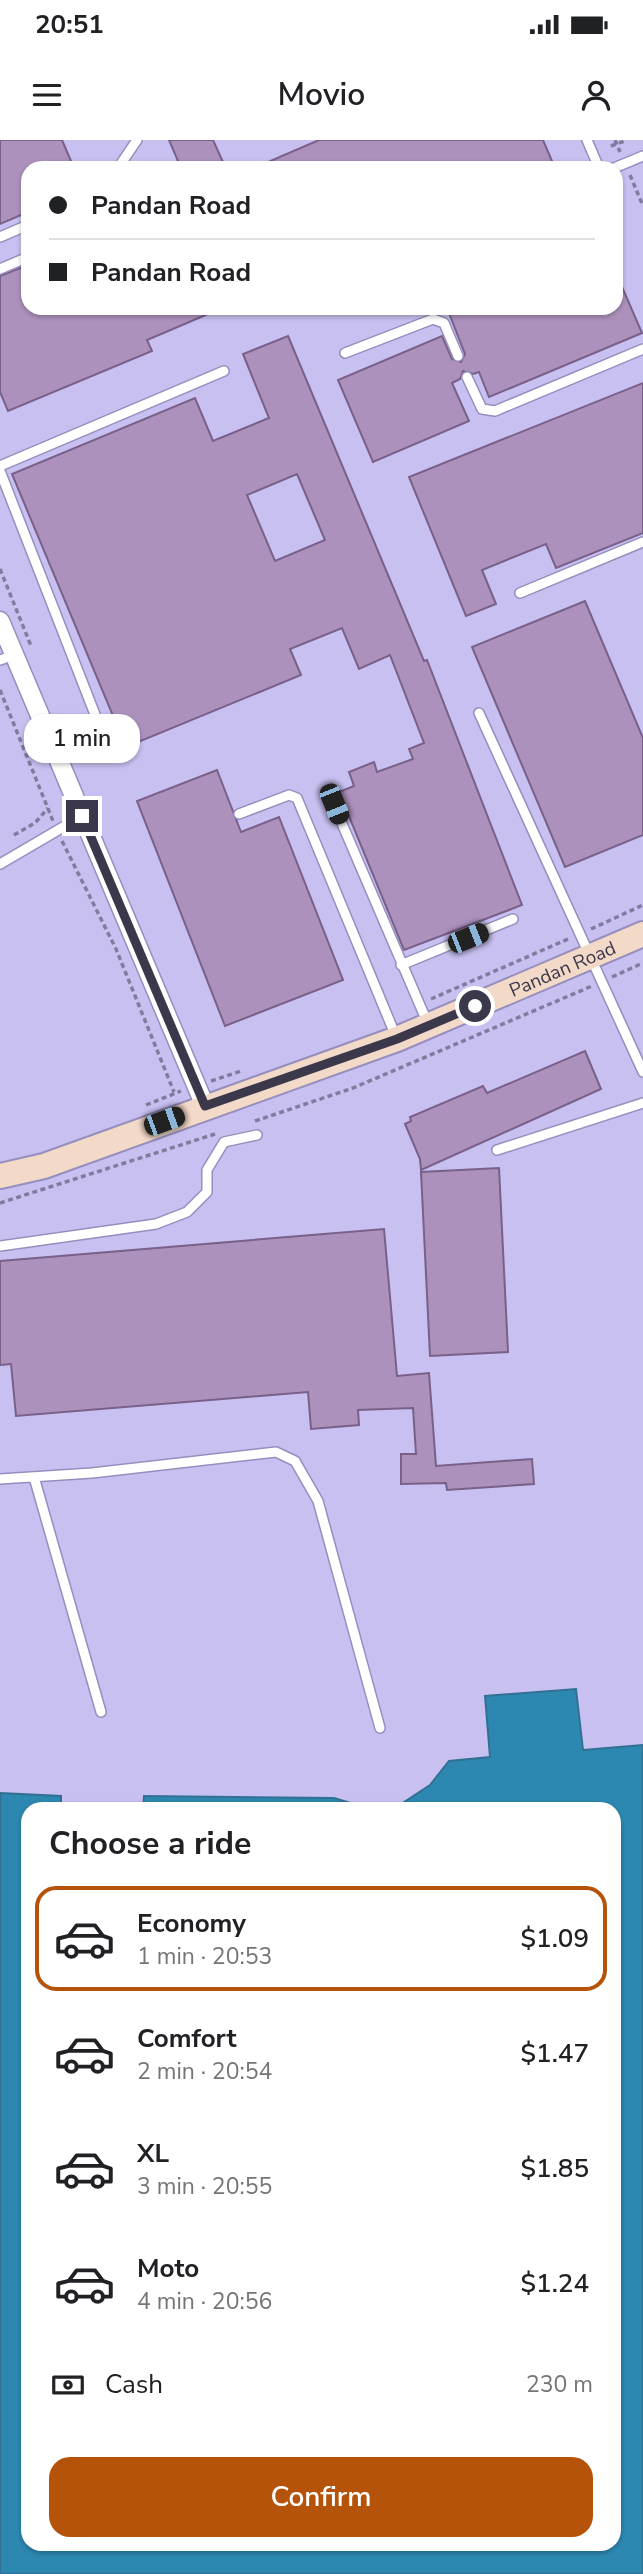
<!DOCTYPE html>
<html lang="en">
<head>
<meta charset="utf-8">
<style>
  :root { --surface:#fff; --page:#f6f6f6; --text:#202124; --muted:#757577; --line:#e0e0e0; --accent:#b45309 }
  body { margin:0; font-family:"Nunito Sans",sans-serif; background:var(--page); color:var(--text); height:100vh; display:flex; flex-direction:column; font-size:26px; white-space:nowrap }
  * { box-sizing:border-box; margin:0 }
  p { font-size:23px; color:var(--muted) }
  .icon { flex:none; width:38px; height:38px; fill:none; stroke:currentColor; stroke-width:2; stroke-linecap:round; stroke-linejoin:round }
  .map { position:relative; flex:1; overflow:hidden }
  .drawer { position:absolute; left:21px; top:1662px; width:600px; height:749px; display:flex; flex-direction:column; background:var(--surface); border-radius:21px; box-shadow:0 2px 5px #0004 }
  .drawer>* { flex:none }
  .hud { position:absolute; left:21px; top:21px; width:602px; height:154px; border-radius:21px; box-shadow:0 2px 5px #0004; display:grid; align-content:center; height:154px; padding:0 28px; background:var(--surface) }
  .end { position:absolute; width:32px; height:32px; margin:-16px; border:9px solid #3c384c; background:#fff; box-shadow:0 0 0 4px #fff }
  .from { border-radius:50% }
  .bubble { position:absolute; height:49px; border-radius:21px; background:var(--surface); box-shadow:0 2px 5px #0004; font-size:23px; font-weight:600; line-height:49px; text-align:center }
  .car { position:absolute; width:21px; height:42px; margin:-21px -10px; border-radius:9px; box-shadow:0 0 5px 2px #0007; background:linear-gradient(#222 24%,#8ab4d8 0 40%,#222 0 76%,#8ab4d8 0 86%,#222 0) }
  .hud b { display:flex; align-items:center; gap:24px; height:66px; font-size:26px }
  .hud b+b { border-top:2px solid var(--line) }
  .hud i { width:18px; height:18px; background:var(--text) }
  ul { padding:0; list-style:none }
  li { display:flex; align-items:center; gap:21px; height:105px; margin:0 14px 10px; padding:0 14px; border:4px solid transparent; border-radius:21px }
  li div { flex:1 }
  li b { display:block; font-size:26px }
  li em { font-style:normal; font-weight:600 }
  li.selected { border-color:var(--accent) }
  li>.icon { width:63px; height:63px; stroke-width:1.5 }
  h2 { padding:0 28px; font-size:32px; line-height:84px }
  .pay { display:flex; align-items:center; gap:18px; height:77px; padding:0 28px; font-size:26px }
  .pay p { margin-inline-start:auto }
  .primary-button { display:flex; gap:14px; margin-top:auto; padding:14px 28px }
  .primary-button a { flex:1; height:80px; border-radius:21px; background:var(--accent); color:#fff; font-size:28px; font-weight:600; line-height:80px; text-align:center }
  .status { display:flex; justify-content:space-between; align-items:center; height:49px; padding:0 35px; background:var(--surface); direction:ltr }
  .status svg { height:19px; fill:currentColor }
  header { display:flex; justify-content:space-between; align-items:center; height:91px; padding:0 28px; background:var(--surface); font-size:32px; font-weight:600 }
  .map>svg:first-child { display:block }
</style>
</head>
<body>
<div class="status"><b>20:51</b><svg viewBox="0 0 49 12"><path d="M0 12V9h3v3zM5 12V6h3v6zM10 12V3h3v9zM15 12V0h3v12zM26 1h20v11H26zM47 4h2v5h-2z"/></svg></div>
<header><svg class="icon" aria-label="menu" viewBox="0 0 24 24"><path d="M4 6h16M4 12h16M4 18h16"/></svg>Movio<svg class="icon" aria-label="person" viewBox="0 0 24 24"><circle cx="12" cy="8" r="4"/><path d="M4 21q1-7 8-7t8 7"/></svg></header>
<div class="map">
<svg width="643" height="2434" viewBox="0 0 643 2434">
  <rect width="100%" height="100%" fill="#c7c0f1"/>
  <!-- water -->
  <path fill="#2d88b1" stroke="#327093" stroke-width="2" d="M576,1549L583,1610L643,1605V2434H0V1653L61,1656V1669L28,1670V2404H614V1670L143,1669L144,1656L334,1658L370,1669L398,1666L430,1645L449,1621L490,1617L485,1556Z"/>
  <!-- building -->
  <path fill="#ac91bd" stroke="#796089" stroke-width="2" fill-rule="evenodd" d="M0,0H62L74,28H28V72L0,84Z
    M169,0H213L223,22L208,28H181Z
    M319,0H543L555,28H254Z
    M28,125V168H222L147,200L152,211L8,271L0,252V136Z
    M616,133L642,193L489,257L479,232L473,234L463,231L460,239L452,243L469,281L373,322L338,240L442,196L452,219L461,222L465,214L447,168H616Z
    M288,196L424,521L427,520L522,765L404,810L339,652L354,646L349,632L374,622L377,632L413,619L409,609L424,603L390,515L359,529L342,488L290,509L301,535L126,607L12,334L195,258L213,301L269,278L243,214ZM297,334L325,400L275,421L247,355Z
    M643,243V393L556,428L546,404L482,430L496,464L466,476L409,337Z
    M585,461L643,598V695L565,727L472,507Z
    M217,630L241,692L279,677L343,840L225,886L137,661Z
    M585,911L601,949L421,1030L420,1019L405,984L411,981L410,977L483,946L487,953Z
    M499,1028L508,1212L430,1216L421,1032Z
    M384,1089L397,1236L429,1233L436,1326L532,1319L534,1344L447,1350L446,1343L401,1344V1314H416L413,1268L358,1270L359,1285L311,1289L308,1252L16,1276L11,1224L0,1225V1121Z"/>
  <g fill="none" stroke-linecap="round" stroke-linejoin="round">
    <defs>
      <path id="lane" d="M587,0L599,28
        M118,28L137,0
        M614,28L643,16
        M0,97L28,85
        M0,129L28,117
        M345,213L433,179L444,183L458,216
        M467,237L482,269L495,271L643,209
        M0,326L224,231
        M0,331L103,595
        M520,453L643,402
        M0,520L14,515
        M479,573L643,932
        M334,665L428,884
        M239,674L289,655L297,658L397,899
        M0,724L82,676
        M401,825L513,779
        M497,1010L643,963
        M0,1106L156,1084L187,1072L207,1052V1030L224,1002L257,995
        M34,1337L101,1572
        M0,1339L92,1333L276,1312L295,1321L318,1361L380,1588"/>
      <path id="street" d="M0,481L205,966"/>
      <g id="secondary">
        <path id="s1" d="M0,1036L44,1026L397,899L643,794"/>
      </g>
    </defs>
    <!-- lane casing -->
    <use href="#lane" stroke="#968ebd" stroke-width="12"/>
    <!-- street casing -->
    <use href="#street" stroke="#968ebd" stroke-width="21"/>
    <!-- secondary casing -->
    <use href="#secondary" stroke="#968ebd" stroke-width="28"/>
    <!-- path -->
    <path stroke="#817c9e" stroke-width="3.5" stroke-dasharray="5 3.5" stroke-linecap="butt" d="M615,0L620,12
      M611,6L627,0
      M630,35L643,66
      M0,429L31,506
      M0,550L53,681
      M14,695L35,683L48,668
      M62,701L116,809L174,952
      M591,789L643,765
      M612,837L643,823
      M431,859L568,799
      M211,941L241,931
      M146,965L181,951
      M255,981L353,948L592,846
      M0,1063L215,994"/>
    <!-- lane -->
    <use href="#lane" stroke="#fff" stroke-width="9"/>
    <!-- street -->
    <use href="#street" stroke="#fff" stroke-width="18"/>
    <!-- secondary -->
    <use href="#secondary" stroke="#f2d9c8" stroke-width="24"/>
  </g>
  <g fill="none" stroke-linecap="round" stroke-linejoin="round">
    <!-- route -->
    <path stroke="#3c384c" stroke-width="9" d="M82,676L205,966L397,899L475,866"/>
  </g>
  <g text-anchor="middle" stroke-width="5" stroke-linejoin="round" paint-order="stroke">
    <!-- street labels -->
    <g font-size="19" fill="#3c384c" stroke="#d4ccfe">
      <text dy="7" stroke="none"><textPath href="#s1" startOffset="600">Pandan Road</textPath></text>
    </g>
  </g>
</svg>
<i class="end from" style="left:475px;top:866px"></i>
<i class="end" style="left:82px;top:676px"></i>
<div class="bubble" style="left:24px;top:574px;width:116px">1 min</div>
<i class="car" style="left:334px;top:664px;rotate:158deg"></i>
<i class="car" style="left:468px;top:798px;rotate:68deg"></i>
<i class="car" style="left:164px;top:981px;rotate:70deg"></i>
<div class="hud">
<b><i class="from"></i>Pandan Road</b>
<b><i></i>Pandan Road</b>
</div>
<section class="drawer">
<h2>Choose a ride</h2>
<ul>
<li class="selected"><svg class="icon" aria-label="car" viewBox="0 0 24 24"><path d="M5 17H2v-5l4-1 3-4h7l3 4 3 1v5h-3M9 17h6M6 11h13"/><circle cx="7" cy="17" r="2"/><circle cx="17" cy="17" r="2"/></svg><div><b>Economy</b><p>1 min · 20:53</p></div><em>$1.09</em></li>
<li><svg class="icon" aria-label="car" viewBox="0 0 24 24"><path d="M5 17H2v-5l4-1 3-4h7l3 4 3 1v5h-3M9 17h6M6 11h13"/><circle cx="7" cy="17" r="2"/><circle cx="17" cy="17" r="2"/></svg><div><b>Comfort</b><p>2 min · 20:54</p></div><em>$1.47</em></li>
<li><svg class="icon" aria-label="car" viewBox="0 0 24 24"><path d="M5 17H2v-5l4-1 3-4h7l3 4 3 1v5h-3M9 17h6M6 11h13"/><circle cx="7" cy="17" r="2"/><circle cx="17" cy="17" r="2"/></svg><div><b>XL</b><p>3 min · 20:55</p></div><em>$1.85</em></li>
<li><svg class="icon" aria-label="car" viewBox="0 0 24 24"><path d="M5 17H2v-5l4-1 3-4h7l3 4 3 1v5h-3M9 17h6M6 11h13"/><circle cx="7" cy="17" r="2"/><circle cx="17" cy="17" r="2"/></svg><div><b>Moto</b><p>4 min · 20:56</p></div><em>$1.24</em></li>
</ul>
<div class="pay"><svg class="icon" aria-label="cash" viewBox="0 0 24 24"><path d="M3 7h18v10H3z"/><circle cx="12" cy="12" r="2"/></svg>Cash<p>230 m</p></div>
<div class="primary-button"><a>Confirm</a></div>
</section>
</div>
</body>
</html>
